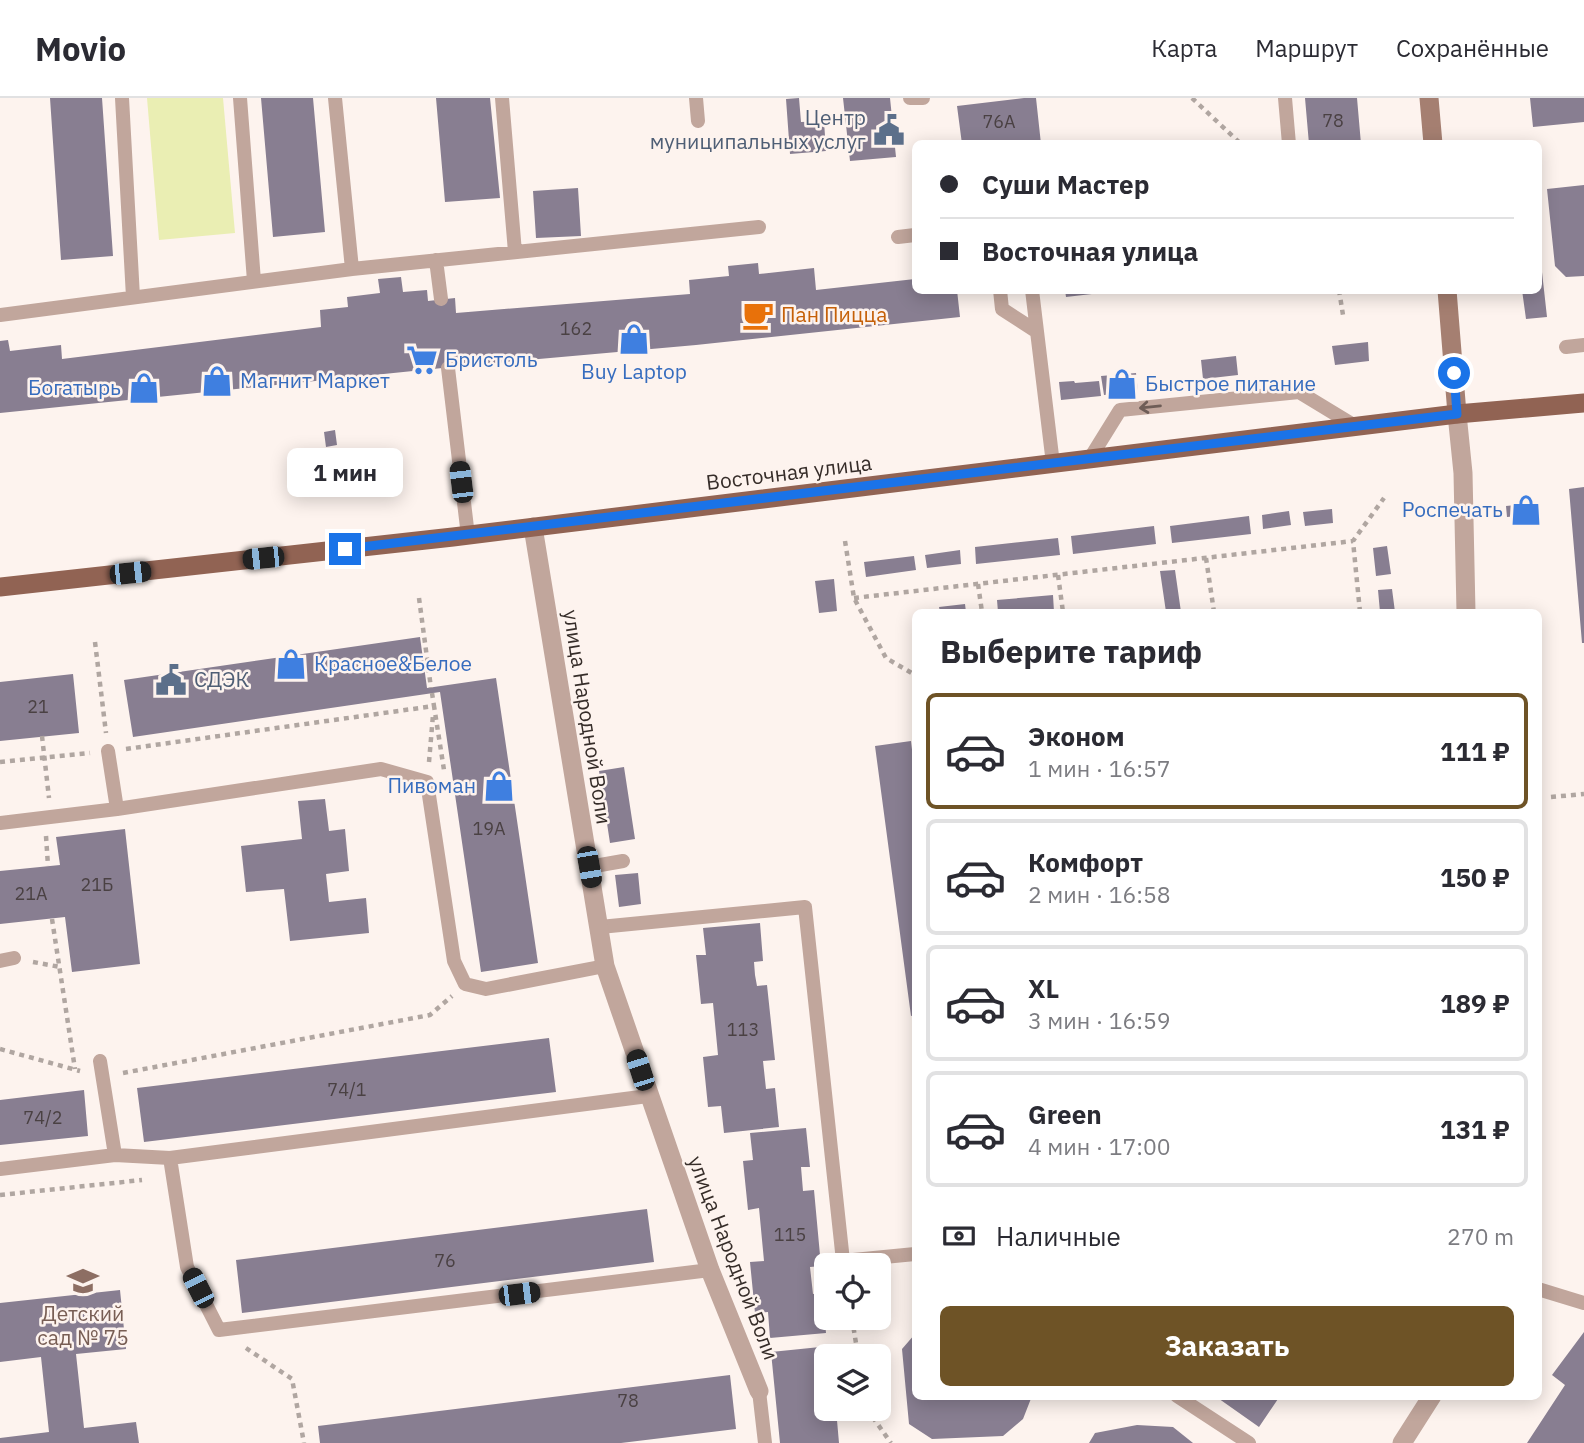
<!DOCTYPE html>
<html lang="ru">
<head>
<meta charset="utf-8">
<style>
  :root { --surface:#fff; --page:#f2f2f3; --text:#2b2b33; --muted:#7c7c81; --line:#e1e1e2; --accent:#6e5326 }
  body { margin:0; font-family:"IBM Plex Sans",sans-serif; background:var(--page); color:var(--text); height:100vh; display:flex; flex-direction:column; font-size:26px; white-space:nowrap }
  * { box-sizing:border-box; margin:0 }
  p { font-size:23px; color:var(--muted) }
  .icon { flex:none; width:38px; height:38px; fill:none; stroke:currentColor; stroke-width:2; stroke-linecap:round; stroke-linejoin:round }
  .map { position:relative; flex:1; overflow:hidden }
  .side { position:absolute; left:912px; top:511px; width:630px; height:791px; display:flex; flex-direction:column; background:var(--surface); border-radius:10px; box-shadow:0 4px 18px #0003 }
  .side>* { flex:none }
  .banner { position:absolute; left:912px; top:42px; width:630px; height:154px; border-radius:10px; box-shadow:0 4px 18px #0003; display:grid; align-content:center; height:154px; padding:0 28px; background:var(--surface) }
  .buttons { position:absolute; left:814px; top:1155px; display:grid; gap:14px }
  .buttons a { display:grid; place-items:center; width:77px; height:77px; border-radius:10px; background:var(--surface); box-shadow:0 4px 18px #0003; font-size:35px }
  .end { position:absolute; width:32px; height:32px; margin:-16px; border:9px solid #1a73e8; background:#fff; box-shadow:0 0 0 4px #fff }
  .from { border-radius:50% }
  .bubble { position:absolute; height:49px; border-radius:10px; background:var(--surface); box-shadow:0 4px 18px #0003; font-size:23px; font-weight:700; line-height:49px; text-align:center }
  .car { position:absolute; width:21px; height:42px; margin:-21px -10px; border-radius:9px; box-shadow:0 0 5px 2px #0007; background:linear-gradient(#222 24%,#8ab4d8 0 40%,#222 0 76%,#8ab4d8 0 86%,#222 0) }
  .banner b { display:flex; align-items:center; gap:24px; height:66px; font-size:26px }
  .banner b+b { border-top:2px solid var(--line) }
  .banner i { width:18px; height:18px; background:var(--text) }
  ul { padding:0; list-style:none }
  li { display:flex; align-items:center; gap:21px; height:116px; margin:0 14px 10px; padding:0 14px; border:4px solid var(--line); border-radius:10px }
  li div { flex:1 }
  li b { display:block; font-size:26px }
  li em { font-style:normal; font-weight:700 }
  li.selected { border-color:var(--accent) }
  li>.icon { width:63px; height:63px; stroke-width:1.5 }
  h2 { padding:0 28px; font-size:32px; line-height:84px }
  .pay { display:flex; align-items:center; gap:18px; height:77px; padding:0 28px; font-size:26px }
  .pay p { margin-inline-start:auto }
  .primary-button { display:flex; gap:14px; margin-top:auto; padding:14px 28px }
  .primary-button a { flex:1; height:80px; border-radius:10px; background:var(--accent); color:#fff; font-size:28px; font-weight:700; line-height:80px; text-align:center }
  header { display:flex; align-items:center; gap:42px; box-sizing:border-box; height:98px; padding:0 35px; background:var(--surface); border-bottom:2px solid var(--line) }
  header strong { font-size:33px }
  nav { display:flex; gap:38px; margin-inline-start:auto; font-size:24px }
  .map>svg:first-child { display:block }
</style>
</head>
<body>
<header>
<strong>Movio</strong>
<nav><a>Карта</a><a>Маршрут</a><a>Сохранённые</a></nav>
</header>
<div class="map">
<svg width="1584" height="1345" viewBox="0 0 1584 1345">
  <rect width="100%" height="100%" fill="#fdf3ee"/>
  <!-- green -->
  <path fill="#eaeeb3" d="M147,0H223L235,135L159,142Z"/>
  <!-- building -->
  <path fill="#887e91" d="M50,0H102L113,158L61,162Z
    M261,0H313L325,134L273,139Z
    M436,0H490L500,100L445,104Z
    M799,0L801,24L824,23L826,53L790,56L786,1Z
    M843,0H890L896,59L850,63Z
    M1024,0H1036L1041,46H962L957,8Z
    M1305,0H1357L1361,46H1309Z
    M1530,0H1584V24L1533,29Z
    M1584,87V178L1566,179L1555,168L1547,91Z
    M578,90L581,138L536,140L533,93Z
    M758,165L759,176L814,170L816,192L915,181V192H957L960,219L696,247L462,268L0,315V243L8,242L10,253L61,247L62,261L321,229L320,212L348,209L347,199L380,195L378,181L401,179L403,194L427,192L428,203L455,200L456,215L690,196L689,182L729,178L728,168Z
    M1541,165L1547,219L1526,221L1522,192H1538V166Z
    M1065,192H1109V194L1066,199Z
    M1368,244L1369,263L1335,267L1332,248Z
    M1236,258L1238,277L1203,281L1201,262Z
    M1136,275L1138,294L1104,297L1101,278Z
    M1074,283L1075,285L1099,283L1101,298L1061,302L1059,284Z
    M335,332L337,347L326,349L324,334Z
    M1584,389V545H1582L1569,391Z
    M1535,406L1536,417L1520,418L1519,407Z
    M1516,407L1518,418L1507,419L1506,408Z
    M1332,411L1333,425L1305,428L1303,414Z
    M1289,413L1291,427L1263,431L1262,417Z
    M1249,418L1251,436L1172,445L1170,428Z
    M1154,428L1156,446L1073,456L1071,438Z
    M1058,440L1060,457L976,466L975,449Z
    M1387,448L1391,476L1376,478L1373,450Z
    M960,452L961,466L927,470L925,457Z
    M914,458L916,472L866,479L864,464Z
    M1175,472L1181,514H1166L1160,473Z
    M834,481L837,513L819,515L815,483Z
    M1392,491L1395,514H1380L1378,492Z
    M1053,497L1054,514H998L997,502Z
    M965,506L966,514H940L939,509Z
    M420,539L427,590L496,580L538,865L481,874L440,594L133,639L124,582Z
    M73,576L79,635L0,643V584Z
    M911,643L915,677V917L911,918L875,648Z
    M624,669L635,741L610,745L599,673Z
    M325,701L329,733L345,731L349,773L326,776L329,804L366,800L369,835L290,843L284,791L246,794L241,748L302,741L298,703Z
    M125,731L140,866L72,874L65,819L0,826V773L60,767L56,739Z
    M638,775L641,806L619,809L615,777Z
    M760,825L763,863L754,864L755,877L757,888L767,887L775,962L763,963L766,991L775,990L779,1029L724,1035L721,1008L708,1009L703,959L718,957L713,905L701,906L696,857H706L703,830Z
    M549,940L556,994L144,1044L137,990Z
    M84,992L88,1038L0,1047V1002Z
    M806,1030L810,1069H801L803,1093L814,1092L821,1168L810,1169L813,1196L822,1195L826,1235L770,1240L768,1214L755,1215L750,1164L764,1163L759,1110L748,1112L743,1063L753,1062L750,1035Z
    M647,1111L654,1164L242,1215L236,1162Z
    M120,1192L126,1251L76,1256L84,1330L136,1324L139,1345H0V1340L49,1334L41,1259L0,1264V1205Z
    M1584,1234V1345H1527L1565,1287L1552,1277Z
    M915,1236V1298H1032L1023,1321L1003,1338L932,1341L909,1326L902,1251Z
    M830,1248L831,1258H826V1311H836L839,1345H780L771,1254Z
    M730,1277L736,1331L621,1345H320L318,1328Z
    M1215,1298H1280L1259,1329Z
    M1137,1327L1173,1329L1193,1345H1089L1095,1335Z"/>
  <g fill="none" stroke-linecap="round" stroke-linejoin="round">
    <!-- path -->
    <path stroke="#b0a6a1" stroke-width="4.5" stroke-dasharray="5 5" stroke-linecap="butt" d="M1192,0L1241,46
      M1339,192L1343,217
      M845,443L854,500L886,560L915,577
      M1206,460L1214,514
      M1058,477L1063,514
      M978,486L982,514
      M419,500L431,590
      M854,500L1353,443
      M1360,514L1353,443L1384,400
      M95,544L106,635
      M432,595L434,608
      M42,638L49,700
      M126,651L434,608L444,672
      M0,664L90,655
      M429,664L433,617
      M1551,699L1584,696
      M46,738L48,768
      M52,821L75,971
      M33,864L60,869
      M0,951L80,973
      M123,975L430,917L452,898
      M0,1097L142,1082
      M852,1220L858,1258
      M246,1250L292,1281L304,1345
      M867,1311L891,1345"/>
    <!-- service -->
    <path stroke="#c1a69c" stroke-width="14" d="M122,0L133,199
      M240,0L254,183
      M335,0L352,171L759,129
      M502,0L515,154
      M696,0L698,23
      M910,0H923
      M1285,0L1289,46
      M898,139L915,137
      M436,162L441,201
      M1000,192L1002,211L1036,233
      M1032,192L1053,366
      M0,217L352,171
      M1566,249L1584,247
      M448,270L468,438
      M1089,362L1120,312L1299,294L1355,328
      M108,653L117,711
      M0,725L117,711L381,671L427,684L454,863L465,886L486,891L605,868
      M589,769L623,763
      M600,829L805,809L843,1163L915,1156
      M0,863L14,860
      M100,963L115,1057L170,1060L648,998
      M170,1060L187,1169L219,1232L710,1172
      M0,1071L115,1057
      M1538,1191L1584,1205
      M759,1293L765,1345
      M1177,1298L1249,1345"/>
    <!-- minor -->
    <path stroke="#c1a69c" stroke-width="19" d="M533,429L605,868L710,1172L759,1293"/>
    <!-- tertiary -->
    <path stroke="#c1a69c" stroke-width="19" d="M1457,316L1463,375L1466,514
      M1402,1345L1432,1298"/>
    <!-- secondary -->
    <path stroke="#a57f71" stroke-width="19" d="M1429,0L1433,46
      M1447,192L1457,316"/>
    <!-- primary -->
    <path stroke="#916353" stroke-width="19" d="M0,489L453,439L1457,316L1584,305"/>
  </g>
  <!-- one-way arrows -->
  <defs><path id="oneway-shaft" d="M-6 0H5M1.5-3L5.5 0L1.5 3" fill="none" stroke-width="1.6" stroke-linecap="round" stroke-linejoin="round" transform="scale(1.75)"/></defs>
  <use stroke="#6e5d57" href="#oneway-shaft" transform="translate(1150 309) rotate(174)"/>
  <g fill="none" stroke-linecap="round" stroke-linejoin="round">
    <!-- route -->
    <path stroke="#1a73e8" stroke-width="9" d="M345,451L1457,316L1454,275"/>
  </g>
  <!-- icons -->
  <defs>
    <symbol id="civic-bare" viewBox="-9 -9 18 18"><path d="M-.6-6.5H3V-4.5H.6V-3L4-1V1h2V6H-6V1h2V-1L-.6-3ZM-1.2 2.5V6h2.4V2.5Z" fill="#5c6f8a" stroke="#fdf3ee" stroke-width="2.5" paint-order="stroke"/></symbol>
    <symbol id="cafe-bare" viewBox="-9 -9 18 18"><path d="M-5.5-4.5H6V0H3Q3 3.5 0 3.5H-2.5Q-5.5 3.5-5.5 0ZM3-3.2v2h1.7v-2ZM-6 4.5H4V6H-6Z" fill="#e8710a" stroke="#fdf3ee" stroke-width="2.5" paint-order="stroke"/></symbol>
    <symbol id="shop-bare" viewBox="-9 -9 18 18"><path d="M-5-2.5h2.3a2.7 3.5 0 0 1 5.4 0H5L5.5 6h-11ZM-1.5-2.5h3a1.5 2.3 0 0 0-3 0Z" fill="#3f7fe0" stroke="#fdf3ee" stroke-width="2.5" paint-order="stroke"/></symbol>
    <symbol id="supermarket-bare" viewBox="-9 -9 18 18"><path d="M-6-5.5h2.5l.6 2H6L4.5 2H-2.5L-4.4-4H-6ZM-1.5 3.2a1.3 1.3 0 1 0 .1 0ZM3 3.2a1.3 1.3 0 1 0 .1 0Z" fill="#3f7fe0" stroke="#fdf3ee" stroke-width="2.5" paint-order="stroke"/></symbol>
    <symbol id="school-bare" viewBox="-9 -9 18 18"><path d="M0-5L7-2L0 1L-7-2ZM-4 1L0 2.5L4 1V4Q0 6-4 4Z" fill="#8d6e63" stroke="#fdf3ee" stroke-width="2.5" paint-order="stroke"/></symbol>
  </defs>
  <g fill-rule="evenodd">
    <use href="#civic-bare" x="867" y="10" width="44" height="44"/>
    <use href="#cafe-bare" x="736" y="195" width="44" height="44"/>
    <use href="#shop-bare" x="612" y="219" width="44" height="44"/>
    <use href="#supermarket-bare" x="400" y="240" width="44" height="44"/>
    <use href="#shop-bare" x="195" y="261" width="44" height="44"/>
    <use href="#shop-bare" x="1100" y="264" width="44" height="44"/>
    <use href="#shop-bare" x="122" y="268" width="44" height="44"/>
    <use href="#shop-bare" x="1504" y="390" width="44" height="44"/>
    <use href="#shop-bare" x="269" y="544" width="44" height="44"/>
    <use href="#civic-bare" x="149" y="560" width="44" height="44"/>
    <use href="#shop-bare" x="477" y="666" width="44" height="44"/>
    <use href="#school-bare" x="61" y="1161" width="44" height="44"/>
  </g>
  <g text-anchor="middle" stroke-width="5" stroke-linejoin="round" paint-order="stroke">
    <!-- number labels -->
    <g font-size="18" fill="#4a4143">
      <text x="1333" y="29">78</text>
      <text x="999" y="30">76А</text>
      <text x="576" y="237">162</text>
      <text x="38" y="615">21</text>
      <text x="489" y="737">19А</text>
      <text x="97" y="793">21Б</text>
      <text x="31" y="802">21А</text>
      <text x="743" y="938">113</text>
      <text x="347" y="998">74/1</text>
      <text x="43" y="1026">74/2</text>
      <text x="790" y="1143">115</text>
      <text x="445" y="1169">76</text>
      <text x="628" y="1309">78</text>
    </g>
    <!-- service labels -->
    <g font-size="21" fill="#4e5e75" stroke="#fdf3ee" text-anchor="end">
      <text x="866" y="27">Центр<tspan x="866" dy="24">муниципальных услуг</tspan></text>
      <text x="194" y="589" text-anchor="start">СДЭК</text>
    </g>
    <!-- food labels -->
    <g font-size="21" fill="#c56008" stroke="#fdf3ee" text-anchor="start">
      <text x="781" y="224">Пан Пицца</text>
    </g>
    <!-- shop labels -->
    <g font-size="21" fill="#366cbe" stroke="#fdf3ee" text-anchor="start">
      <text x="445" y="269">Бристоль</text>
      <text x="634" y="281" text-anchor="middle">Buy Laptop</text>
      <text x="240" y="290">Магнит Маркет</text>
      <text x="1145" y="293">Быстрое питание</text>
      <text x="121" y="297" text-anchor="end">Богатырь</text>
      <text x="1503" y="419" text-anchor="end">Роспечать</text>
      <text x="314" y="573">Красное&amp;Белое</text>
      <text x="476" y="695" text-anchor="end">Пивоман</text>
    </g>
    <!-- street labels -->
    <g font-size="21" fill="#362d29" stroke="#fdf3ee">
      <text transform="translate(789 375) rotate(-7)" y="7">Восточная улица</text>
      <text transform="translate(587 619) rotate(81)" y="7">улица Народной Воли</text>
      <text transform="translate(733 1160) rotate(69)" y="7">улица Народной Воли</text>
    </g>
    <!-- education labels -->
    <g font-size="21" fill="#785e54" stroke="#fdf3ee">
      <text x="83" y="1223">Детский<tspan x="83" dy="24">сад № 75</tspan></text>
    </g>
  </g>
</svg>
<div class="buttons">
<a><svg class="icon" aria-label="locate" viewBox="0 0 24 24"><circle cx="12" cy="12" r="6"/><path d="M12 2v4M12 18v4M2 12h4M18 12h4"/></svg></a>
<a><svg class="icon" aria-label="layers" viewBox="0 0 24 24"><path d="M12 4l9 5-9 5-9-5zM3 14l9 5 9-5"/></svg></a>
</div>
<i class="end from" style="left:1454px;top:275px"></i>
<i class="end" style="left:345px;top:451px"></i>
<div class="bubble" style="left:287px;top:350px;width:116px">1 мин</div>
<i class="car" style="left:461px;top:384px;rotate:353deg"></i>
<i class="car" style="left:263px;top:460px;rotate:264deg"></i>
<i class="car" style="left:130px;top:475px;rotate:84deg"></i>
<i class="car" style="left:589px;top:769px;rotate:170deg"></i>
<i class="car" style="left:640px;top:972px;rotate:342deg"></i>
<i class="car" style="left:198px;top:1190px;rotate:333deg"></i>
<i class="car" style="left:519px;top:1196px;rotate:83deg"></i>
<div class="banner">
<b><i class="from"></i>Суши Мастер</b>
<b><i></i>Восточная улица</b>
</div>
<section class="side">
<h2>Выберите тариф</h2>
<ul>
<li class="selected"><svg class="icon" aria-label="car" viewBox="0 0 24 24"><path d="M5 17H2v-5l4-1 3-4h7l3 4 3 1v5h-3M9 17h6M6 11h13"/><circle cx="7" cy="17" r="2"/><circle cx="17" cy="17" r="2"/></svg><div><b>Эконом</b><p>1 мин · 16:57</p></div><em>111 ₽</em></li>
<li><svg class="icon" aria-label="car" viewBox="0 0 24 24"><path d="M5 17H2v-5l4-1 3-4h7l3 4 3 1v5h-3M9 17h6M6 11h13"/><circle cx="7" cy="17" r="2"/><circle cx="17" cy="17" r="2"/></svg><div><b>Комфорт</b><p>2 мин · 16:58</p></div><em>150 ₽</em></li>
<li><svg class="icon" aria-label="car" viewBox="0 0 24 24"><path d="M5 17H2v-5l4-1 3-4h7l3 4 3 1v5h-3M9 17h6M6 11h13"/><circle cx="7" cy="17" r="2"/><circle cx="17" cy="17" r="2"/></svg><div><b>XL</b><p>3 мин · 16:59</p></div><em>189 ₽</em></li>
<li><svg class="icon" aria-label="car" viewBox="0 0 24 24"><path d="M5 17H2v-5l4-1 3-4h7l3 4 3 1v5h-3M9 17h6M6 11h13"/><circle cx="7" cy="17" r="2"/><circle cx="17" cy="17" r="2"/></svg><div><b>Green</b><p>4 мин · 17:00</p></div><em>131 ₽</em></li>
</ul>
<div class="pay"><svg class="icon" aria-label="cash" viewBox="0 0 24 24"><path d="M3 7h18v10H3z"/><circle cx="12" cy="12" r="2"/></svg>Наличные<p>270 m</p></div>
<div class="primary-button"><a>Заказать</a></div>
</section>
</div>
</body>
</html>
